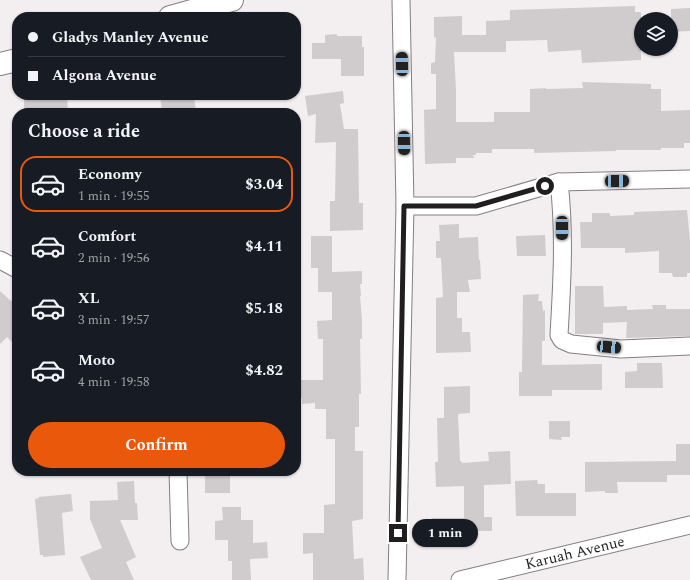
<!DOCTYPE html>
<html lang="en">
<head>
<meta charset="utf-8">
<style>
  :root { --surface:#171b24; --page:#20242c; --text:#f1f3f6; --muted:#9ea1a6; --line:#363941; --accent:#ea580c }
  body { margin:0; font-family:Spectral,serif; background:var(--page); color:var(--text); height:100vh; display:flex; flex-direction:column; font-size:15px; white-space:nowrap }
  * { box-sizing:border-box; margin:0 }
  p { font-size:13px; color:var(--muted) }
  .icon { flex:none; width:22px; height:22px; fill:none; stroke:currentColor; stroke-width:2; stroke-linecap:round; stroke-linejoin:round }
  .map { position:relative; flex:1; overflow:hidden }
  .panel { position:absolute; left:12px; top:108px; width:289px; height:368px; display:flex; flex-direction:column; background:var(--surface); border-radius:16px; box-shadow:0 1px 3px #0004 }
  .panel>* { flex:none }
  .top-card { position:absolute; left:12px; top:12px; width:289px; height:88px; border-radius:16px; box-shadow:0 1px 3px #0004; display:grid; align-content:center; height:88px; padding:0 16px; background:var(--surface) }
  .tools { position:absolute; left:634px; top:12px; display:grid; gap:8px }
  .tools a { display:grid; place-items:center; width:44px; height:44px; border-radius:50%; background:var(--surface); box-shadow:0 1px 3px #0004; font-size:20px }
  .end { position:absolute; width:18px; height:18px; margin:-9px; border:5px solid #201e1f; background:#fff; box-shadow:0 0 0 2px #fff }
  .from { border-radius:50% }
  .bubble { position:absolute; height:28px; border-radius:14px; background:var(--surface); box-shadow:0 1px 3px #0004; font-size:13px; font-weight:700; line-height:28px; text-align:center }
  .car { position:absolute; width:12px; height:24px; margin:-12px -6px; border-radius:5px; box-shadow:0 0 3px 1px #0007; background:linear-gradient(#222 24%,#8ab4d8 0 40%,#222 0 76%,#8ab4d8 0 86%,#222 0) }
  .top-card b { display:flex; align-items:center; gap:14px; height:38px; font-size:15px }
  .top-card b+b { border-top:1px solid var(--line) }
  .top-card i { width:10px; height:10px; background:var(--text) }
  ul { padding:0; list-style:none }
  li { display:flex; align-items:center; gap:12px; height:56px; margin:0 8px 6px; padding:0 8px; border:2px solid transparent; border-radius:16px }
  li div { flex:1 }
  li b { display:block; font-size:15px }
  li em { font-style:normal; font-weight:700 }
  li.selected { border-color:var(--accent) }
  li>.icon { width:36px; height:36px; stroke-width:1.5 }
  h2 { padding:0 16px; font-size:18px; line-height:48px }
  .cta { display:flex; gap:8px; margin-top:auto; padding:8px 16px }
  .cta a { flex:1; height:46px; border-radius:24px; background:var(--accent); color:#fff; font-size:16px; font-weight:700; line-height:46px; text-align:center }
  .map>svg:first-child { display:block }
</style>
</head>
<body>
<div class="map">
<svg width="690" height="580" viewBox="0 0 690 580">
  <rect width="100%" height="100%" fill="#f3eeef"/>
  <!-- building -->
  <path fill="#d0cbcc" d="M635,6V12H641V60L582,63L581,50L548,52L547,40L506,41V52H454L456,91V122H494V112H530V89L546,88V89L583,88L582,82L651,84V89H661V111L690,110V143H684V148H661V150H616V151L534,153V149H492V153H476V155H473L474,158H456V163L425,164L424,110L436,109V74H431V63L435,62L436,37L434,38V17L462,16V35H486V21L510,20V10Z
    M690,8V31L671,32V9Z
    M337,34V36H362V47H364V76H341V59H312V43H325V35Z
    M343,91L344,103L340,104L344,129H358L359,203H363V230L330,231V201H335L336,142L315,143L316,114L308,116L305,96Z
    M41,95H67L68,113L24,112V96Z
    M160,95H194L196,113H162Z
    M687,210L690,241V273H687V277H673L672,273H659V251L625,253V248H581L580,222H592V213H610V216L634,215V212Z
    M459,224V238L478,237L479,260H480L481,279L468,280L470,292H457V318H462V332H470L471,352L436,353V298L443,297L441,258H436V241H440L439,225Z
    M545,235L546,256H517L516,236Z
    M311,236H332V272L362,271V284H360L361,296H360L362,320V339H360L361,394H359V427H355V451H363V519L352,521L354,559L363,558L364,580H313V553L303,554V533H324V505L335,504V439H326V409H315V403L302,404V398L296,399V380H323V339H318L317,321L332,320V292H318V268H311Z
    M575,286H603L604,307L627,306V310L653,309L652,305H666V309H690V336L626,338L627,322L603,323V334H575Z
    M0,291L11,301L17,296V347L7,337L0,344Z
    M539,294L538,301H542L543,311L545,310V341H542V365L602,364V390H552V396H519V372H522L523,295Z
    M637,363H662L663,388H625V372L637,371Z
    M470,386V413L458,414L460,461H461L462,463L489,461L488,452L510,451L511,484L484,485V517H492V531H457V540H431L432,518H464V486L436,487L435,462H438L437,418H444V387Z
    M549,421H570V437H561L562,440L549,439Z
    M676,444H690V475H667V482H617L618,493H605V491L585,492V462L676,461Z
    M205,471H230V493H205Z
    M537,480L538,484H545V493H576V516H516L515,481Z
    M134,481L135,503H137L138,520H120L136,557L126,562L134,580H91L80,557L102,548L90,519V501L118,500L117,482Z
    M71,494L73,511L62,513L65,555L43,557V555H40L35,499L39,498L38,497Z
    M222,507H241V520H253V543L267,542L268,558L250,559L251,580H232V561H228V540H215V521L223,520Z"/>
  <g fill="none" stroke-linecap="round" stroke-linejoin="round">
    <defs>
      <g id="minor">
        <path d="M559,182C565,233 562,284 559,335L562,340L571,344L621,349L690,346"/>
        <path d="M405,206H476L559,182L690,179"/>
        <path d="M0,260L17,269"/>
        <path d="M178,471L180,541"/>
        <path d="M397,580L405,206L401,0"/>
        <path id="s1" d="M460,580L690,525"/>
      </g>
      <path id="secondary" d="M170,17L232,0
        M0,64L17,60"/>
    </defs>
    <!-- minor casing -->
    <use href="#minor" stroke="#847f80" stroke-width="19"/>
    <!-- secondary casing -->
    <use href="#secondary" stroke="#847f80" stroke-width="24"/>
    <!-- minor -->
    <use href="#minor" stroke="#fff" stroke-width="17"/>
    <!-- secondary -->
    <use href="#secondary" stroke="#fff" stroke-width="22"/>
  </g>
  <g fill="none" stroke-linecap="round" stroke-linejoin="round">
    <!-- route -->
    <path stroke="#201e1f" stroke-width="5" d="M398,533L404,206H476L545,186"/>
  </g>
  <g text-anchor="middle" stroke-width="3" stroke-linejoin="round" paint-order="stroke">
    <!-- street labels -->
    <g font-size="15" fill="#201e1f" stroke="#fff">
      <text dy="5" stroke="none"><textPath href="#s1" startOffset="118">Karuah Avenue</textPath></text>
    </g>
  </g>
</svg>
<div class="tools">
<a><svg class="icon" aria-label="layers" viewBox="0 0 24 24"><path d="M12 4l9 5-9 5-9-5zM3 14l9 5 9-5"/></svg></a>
</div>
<i class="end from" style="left:545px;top:186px"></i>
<i class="end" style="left:398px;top:533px"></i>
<div class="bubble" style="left:412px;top:519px;width:66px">1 min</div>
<i class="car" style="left:402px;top:64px;rotate:359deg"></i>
<i class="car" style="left:404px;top:143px;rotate:179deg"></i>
<i class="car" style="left:617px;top:181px;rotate:89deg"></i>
<i class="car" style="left:562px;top:228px;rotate:180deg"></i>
<i class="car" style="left:609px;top:347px;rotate:95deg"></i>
<div class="top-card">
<b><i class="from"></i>Gladys Manley Avenue</b>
<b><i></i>Algona Avenue</b>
</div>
<section class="panel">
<h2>Choose a ride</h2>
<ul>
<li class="selected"><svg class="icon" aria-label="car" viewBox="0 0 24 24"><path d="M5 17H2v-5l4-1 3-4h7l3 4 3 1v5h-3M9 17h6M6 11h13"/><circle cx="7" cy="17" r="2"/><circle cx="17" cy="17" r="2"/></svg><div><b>Economy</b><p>1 min · 19:55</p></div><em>$3.04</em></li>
<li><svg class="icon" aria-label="car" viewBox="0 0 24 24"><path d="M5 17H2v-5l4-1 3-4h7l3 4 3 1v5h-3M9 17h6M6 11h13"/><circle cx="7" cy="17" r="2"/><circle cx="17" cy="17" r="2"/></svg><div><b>Comfort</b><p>2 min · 19:56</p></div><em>$4.11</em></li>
<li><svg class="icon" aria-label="car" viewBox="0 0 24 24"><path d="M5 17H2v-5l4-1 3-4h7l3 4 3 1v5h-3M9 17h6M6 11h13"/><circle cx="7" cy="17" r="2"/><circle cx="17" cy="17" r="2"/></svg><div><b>XL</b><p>3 min · 19:57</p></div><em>$5.18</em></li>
<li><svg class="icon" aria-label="car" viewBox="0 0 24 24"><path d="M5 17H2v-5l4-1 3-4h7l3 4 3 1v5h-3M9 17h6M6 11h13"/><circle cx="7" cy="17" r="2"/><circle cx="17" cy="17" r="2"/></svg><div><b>Moto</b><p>4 min · 19:58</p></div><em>$4.82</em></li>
</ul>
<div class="cta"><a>Confirm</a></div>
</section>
</div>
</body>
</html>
